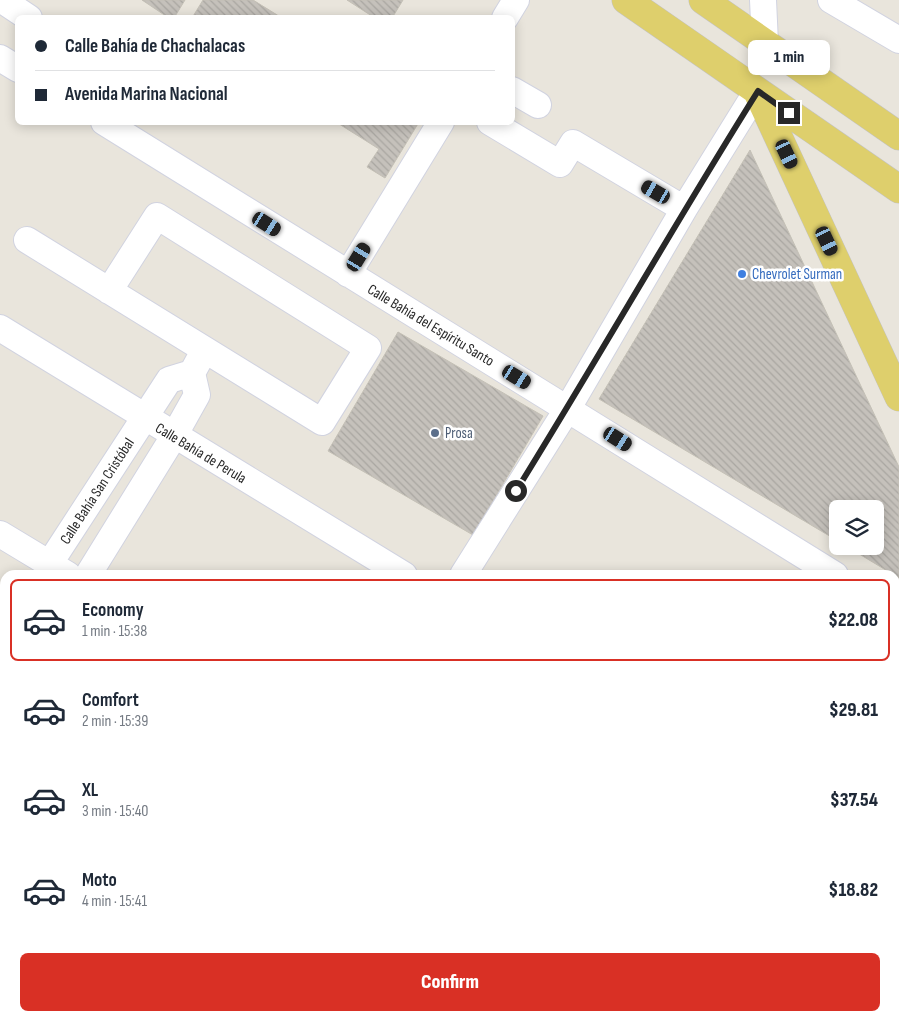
<!DOCTYPE html>
<html lang="en">
<head>
<meta charset="utf-8">
<style>
  :root { --surface:#fff; --page:#f6f6f7; --text:#1f2937; --muted:#747a83; --line:#e0e1e3; --accent:#d93025 }
  body { margin:0; font-family:"Sofia Sans Condensed",sans-serif; background:var(--page); color:var(--text); height:100vh; display:flex; flex-direction:column; font-size:19px; white-space:nowrap }
  * { box-sizing:border-box; margin:0 }
  p { font-size:16px; color:var(--muted) }
  .icon { flex:none; width:28px; height:28px; fill:none; stroke:currentColor; stroke-width:2; stroke-linecap:round; stroke-linejoin:round }
  .map { position:relative; flex:1; overflow:hidden }
  .panel { position:absolute; left:0px; top:570px; width:900px; height:451px; display:flex; flex-direction:column; background:var(--surface); border-radius:15px 15px 0 0; box-shadow:0 2px 12px #0003 }
  .panel>* { flex:none }
  .hud { position:absolute; left:15px; top:15px; width:500px; height:110px; border-radius:8px; box-shadow:0 2px 12px #0003; display:grid; align-content:center; height:110px; padding:0 20px; background:var(--surface) }
  .controls { position:absolute; left:829px; top:500px; display:grid; gap:10px }
  .controls a { display:grid; place-items:center; width:55px; height:55px; border-radius:8px; background:var(--surface); box-shadow:0 2px 12px #0003; font-size:25px }
  .end { position:absolute; width:22px; height:22px; margin:-11px; border:6px solid #282828; background:#fff; box-shadow:0 0 0 2px #fff }
  .from { border-radius:50% }
  .bubble { position:absolute; height:35px; border-radius:8px; background:var(--surface); box-shadow:0 2px 12px #0003; font-size:16px; font-weight:800; line-height:35px; text-align:center }
  .car { position:absolute; width:15px; height:30px; margin:-15px -8px; border-radius:6px; box-shadow:0 0 4px 1px #0007; background:linear-gradient(#222 24%,#8ab4d8 0 40%,#222 0 76%,#8ab4d8 0 86%,#222 0) }
  .hud b { display:flex; align-items:center; gap:18px; height:48px; font-size:19px }
  .hud b+b { border-top:1px solid var(--line) }
  .hud i { width:12px; height:12px; background:var(--text) }
  ul { padding:9px 0 0; list-style:none }
  li { display:flex; align-items:center; gap:15px; height:82px; margin:0 10px 8px; padding:0 10px; border:2px solid transparent; border-radius:8px }
  li div { flex:1 }
  li b { display:block; font-size:19px }
  li em { font-style:normal; font-weight:800 }
  li.on { border-color:var(--accent) }
  li>.icon { width:45px; height:45px; stroke-width:1.5 }
  .primary-button { display:flex; gap:10px; margin-top:auto; padding:10px 20px }
  .primary-button a { flex:1; height:58px; border-radius:8px; background:var(--accent); color:#fff; font-size:20px; font-weight:800; line-height:58px; text-align:center }
  .map>svg:first-child { display:block }
</style>
</head>
<body>
<div class="map">
<svg width="899" height="1021" viewBox="0 0 899 1021">
  <defs>
    <pattern id="building-back-hatch" width="6" height="6" patternUnits="userSpaceOnUse" patternTransform="scale(1.25)"><rect width="6" height="6" fill="#c5c1bb"/><path d="M-1 5l2 2M0 0l6 6M5-1l2 2" fill="none" stroke="#a9a6a1"/></pattern>
  </defs>
  <rect width="100%" height="100%" fill="#e9e5dc"/>
  <!-- building -->
  <path fill="url(#building-back-hatch)" stroke="#c4c0b6" d="M142,0H185L174,18H169Z
    M203,0H253L282,18H192Z
    M347,0H403L392,18H375Z
    M336,122H419L385,178L367,167L379,149Z
    M750,150L899,467V578L846,546H875V509H838V541L599,399Z
    M398,332L543,416L473,535L328,451Z
    M651,1016L648,1021H583L577,1017Z"/>
  <g fill="none" stroke-linecap="round" stroke-linejoin="round">
    <defs>
      <path id="minor" d="M2,0L29,18
        M763,0L765,43
        M831,0L899,40
        M505,18L516,0
        M0,58L18,69
        M512,90L538,105
        M104,122L835,575
        M490,122L560,164L573,143L684,209
        M27,240L322,422L368,348L157,216L109,291
        M348,274L441,122
        M0,328L404,575
        M0,534L68,575
        M50,563L169,380L192,373
        M88,575L174,436L197,395L192,373L204,351
        M463,575L568,408L684,209L757,91
        M895,613L899,615
        M895,779L899,773
        M0,848L5,851
        M268,1016L276,1021
        M779,1016L786,1021
        M185,1021L188,1016
        M745,1021L748,1016"/>
      <path id="major" d="M626,0L899,189
        M703,0L899,136
        M757,91L899,397"/>
    </defs>
    <!-- minor casing -->
    <use href="#minor" stroke="#d1d3e0" stroke-width="28"/>
    <!-- major casing -->
    <use href="#major" stroke="#c3c3c3" stroke-width="29"/>
    <!-- minor -->
    <use href="#minor" stroke="#fff" stroke-width="26"/>
    <!-- major -->
    <use href="#major" stroke="#decf6c" stroke-width="28"/>
  </g>
  <g fill="none" stroke-linecap="round" stroke-linejoin="round">
    <!-- route -->
    <path stroke="#282828" stroke-width="6" d="M516,491C598,359 675,223 758,91L789,113"/>
  </g>
  <!-- markers -->
  <circle fill="#3f7fe0" stroke="#fff" stroke-width="2" cx="742" cy="274" r="5"/>
  <circle fill="#5c6f8a" stroke="#fff" stroke-width="2" cx="435" cy="433" r="5"/>
  <g text-anchor="middle" stroke-width="5" stroke-linejoin="round" paint-order="stroke">
    <!-- shop labels -->
    <g font-size="15" fill="#366cbe" stroke="#fff" text-anchor="start">
      <text x="752" y="279">Chevrolet Surman</text>
    </g>
    <!-- street labels -->
    <g font-size="15" fill="#282828" stroke="#fff">
      <text transform="translate(431 325) rotate(31)" y="5">Calle Bahía del Espíritu Santo</text>
      <text transform="translate(201 453) rotate(31)" y="5">Calle Bahía de Perula</text>
      <text transform="translate(97 491) rotate(-57)" y="5">Calle Bahía San Cristóbal</text>
    </g>
    <!-- service labels -->
    <g font-size="15" fill="#4e5e75" stroke="#fff" text-anchor="start">
      <text x="445" y="438">Prosa</text>
    </g>
  </g>
</svg>
<div class="controls">
<a><svg class="icon" aria-label="layers" viewBox="0 0 24 24"><path d="M12 4l9 5-9 5-9-5zM3 14l9 5 9-5"/></svg></a>
</div>
<i class="end from" style="left:516px;top:491px"></i>
<i class="end" style="left:789px;top:113px"></i>
<div class="bubble" style="left:748px;top:40px;width:82px">1 min</div>
<i class="car" style="left:787px;top:154px;rotate:155deg"></i>
<i class="car" style="left:656px;top:192px;rotate:300deg"></i>
<i class="car" style="left:267px;top:224px;rotate:122deg"></i>
<i class="car" style="left:827px;top:241px;rotate:155deg"></i>
<i class="car" style="left:359px;top:257px;rotate:31deg"></i>
<i class="car" style="left:517px;top:377px;rotate:121deg"></i>
<i class="car" style="left:618px;top:439px;rotate:122deg"></i>
<div class="hud">
<b><i class="from"></i>Calle Bahía de Chachalacas</b>
<b><i></i>Avenida Marina Nacional</b>
</div>
<section class="panel">
<ul>
<li class="on"><svg class="icon" aria-label="car" viewBox="0 0 24 24"><path d="M5 17H2v-5l4-1 3-4h7l3 4 3 1v5h-3M9 17h6M6 11h13"/><circle cx="7" cy="17" r="2"/><circle cx="17" cy="17" r="2"/></svg><div><b>Economy</b><p>1 min · 15:38</p></div><em>$22.08</em></li>
<li><svg class="icon" aria-label="car" viewBox="0 0 24 24"><path d="M5 17H2v-5l4-1 3-4h7l3 4 3 1v5h-3M9 17h6M6 11h13"/><circle cx="7" cy="17" r="2"/><circle cx="17" cy="17" r="2"/></svg><div><b>Comfort</b><p>2 min · 15:39</p></div><em>$29.81</em></li>
<li><svg class="icon" aria-label="car" viewBox="0 0 24 24"><path d="M5 17H2v-5l4-1 3-4h7l3 4 3 1v5h-3M9 17h6M6 11h13"/><circle cx="7" cy="17" r="2"/><circle cx="17" cy="17" r="2"/></svg><div><b>XL</b><p>3 min · 15:40</p></div><em>$37.54</em></li>
<li><svg class="icon" aria-label="car" viewBox="0 0 24 24"><path d="M5 17H2v-5l4-1 3-4h7l3 4 3 1v5h-3M9 17h6M6 11h13"/><circle cx="7" cy="17" r="2"/><circle cx="17" cy="17" r="2"/></svg><div><b>Moto</b><p>4 min · 15:41</p></div><em>$18.82</em></li>
</ul>
<div class="primary-button"><a>Confirm</a></div>
</section>
</div>
</body>
</html>
